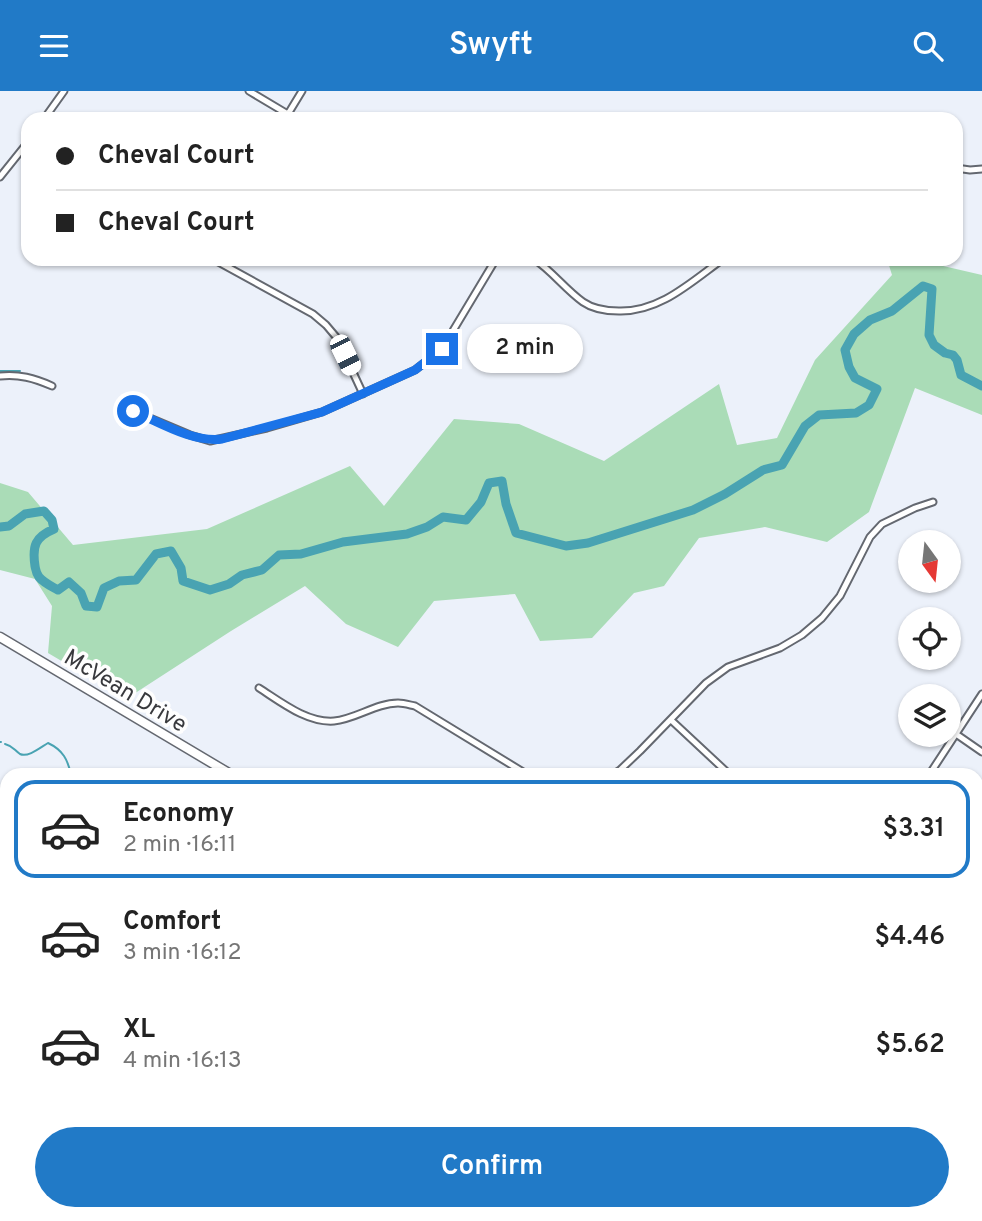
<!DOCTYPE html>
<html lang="en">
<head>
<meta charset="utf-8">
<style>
  :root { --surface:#fff; --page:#f2f2f2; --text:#222; --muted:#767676; --line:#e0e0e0; --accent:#217ac7 }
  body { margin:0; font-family:Overpass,sans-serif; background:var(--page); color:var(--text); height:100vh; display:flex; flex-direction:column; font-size:26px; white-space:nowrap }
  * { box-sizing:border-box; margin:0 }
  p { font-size:23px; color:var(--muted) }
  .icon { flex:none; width:38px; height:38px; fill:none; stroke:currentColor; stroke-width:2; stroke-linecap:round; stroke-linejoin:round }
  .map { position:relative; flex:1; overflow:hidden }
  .panel { position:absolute; left:0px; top:677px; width:984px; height:453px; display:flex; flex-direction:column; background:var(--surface); border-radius:21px 21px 0 0; box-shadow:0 2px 5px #0004 }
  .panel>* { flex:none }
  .hud { position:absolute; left:21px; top:21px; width:942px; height:154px; border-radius:21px; box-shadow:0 2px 5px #0004; display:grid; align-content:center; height:154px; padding:0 35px; background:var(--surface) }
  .needle { width:46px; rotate:165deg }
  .fabs { position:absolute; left:898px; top:439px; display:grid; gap:14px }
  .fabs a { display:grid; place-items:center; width:63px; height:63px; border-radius:50%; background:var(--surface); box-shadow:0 2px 5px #0004; font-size:35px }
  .end { position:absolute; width:32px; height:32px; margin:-16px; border:9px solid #1a73e8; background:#fff; box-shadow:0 0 0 4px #fff }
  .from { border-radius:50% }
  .bubble { position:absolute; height:49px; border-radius:24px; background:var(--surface); box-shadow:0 2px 5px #0004; font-size:23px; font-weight:600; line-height:49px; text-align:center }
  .car { position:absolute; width:21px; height:42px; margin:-21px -10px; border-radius:9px; box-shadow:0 0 5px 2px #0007; background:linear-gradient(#fff 24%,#345 0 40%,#fff 0 76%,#345 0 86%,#fff 0) }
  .hud b { display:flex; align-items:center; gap:24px; height:66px; font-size:26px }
  .hud b+b { border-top:2px solid var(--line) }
  .hud i { width:18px; height:18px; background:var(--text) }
  ul { padding:12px 0 0; list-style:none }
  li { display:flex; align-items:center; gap:21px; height:98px; margin:0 14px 10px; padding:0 21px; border:4px solid transparent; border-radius:21px }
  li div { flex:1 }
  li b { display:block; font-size:26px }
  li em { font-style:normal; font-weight:600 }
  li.active { border-color:var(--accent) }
  li>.icon { width:63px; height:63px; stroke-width:1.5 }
  .cta { display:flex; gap:14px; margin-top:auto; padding:14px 35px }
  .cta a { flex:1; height:80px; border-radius:42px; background:var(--accent); color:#fff; font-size:28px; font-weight:600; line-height:80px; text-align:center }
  header { display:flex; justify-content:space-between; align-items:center; height:91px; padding:0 35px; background:var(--accent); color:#fff; font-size:32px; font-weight:600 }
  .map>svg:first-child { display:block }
</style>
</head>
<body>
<header><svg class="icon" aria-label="menu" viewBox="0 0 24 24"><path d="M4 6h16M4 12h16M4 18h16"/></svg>Swyft<svg class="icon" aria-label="search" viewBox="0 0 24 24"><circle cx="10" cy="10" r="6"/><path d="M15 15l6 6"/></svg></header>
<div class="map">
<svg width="982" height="1130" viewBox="0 0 982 1130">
  <rect width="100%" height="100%" fill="#ecf1fa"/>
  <!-- green -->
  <path fill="#aadcb7" d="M887,168H925L926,171L982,184V324L915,297L869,421L827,451L765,436L699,447L664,495L634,502L592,547L540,550L515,503L434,510L398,556L346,533L305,495L231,540L126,608L48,562L52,515L35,488L0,479V392L28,401L73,454L207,438L350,375L384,415L454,328L519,333L604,370L719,293L737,354L777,347L815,269L892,184Z
    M981,793H982V964H977L976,798Z"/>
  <!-- forest -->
  <path fill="#80bc91" d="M92,1124H275L281,1130H96Z"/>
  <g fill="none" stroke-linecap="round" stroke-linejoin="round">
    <!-- stream -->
    <path stroke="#49a3b2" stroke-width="2" d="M0,280H20
      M0,651H1
      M5,653C13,655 14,659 20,663C28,667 41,656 48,652C63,659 68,669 71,684
      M976,822L982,820
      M976,878L982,880
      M976,897L982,892
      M976,917L982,923
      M976,1012V1019
      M976,1058H977
      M397,1130L409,1124"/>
    <!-- river -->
    <path stroke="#49a3b2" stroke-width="9" d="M0,436L9,435L25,423L44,420L52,429L54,438C35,446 32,455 35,475C36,480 36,482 39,486C44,492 51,495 58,499L69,491L81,502L86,515L97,516L104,497L119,490L136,489L156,463L171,460L181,477L183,490L210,499L229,493L242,484L262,479L279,464L301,463L343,451L407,443L427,436L443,426L466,429L481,411L489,392L502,390L506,413L516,442L566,455L588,452L693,419L725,403L763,379L782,374L805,335L819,324L856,322L869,314L877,298L855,287L849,276L845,259L854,243L870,229L892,220L923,195L932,198L929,244L934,254L945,262L953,264L957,269L961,284L982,295"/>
    <defs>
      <path id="street" d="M249,0L296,28
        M288,23L302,0
        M44,28L64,0
        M956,77L970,79L982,78
        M0,86L28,51
        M213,168L313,223L326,234L337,247L363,303
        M534,168C552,180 565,198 583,211C593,218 606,220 619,220C660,221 691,191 723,168
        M0,285C19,283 34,287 52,295
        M133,320L190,344L210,350L267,337L322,321L415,279L442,258L496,168
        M259,597C281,611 307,632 334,630C356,628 376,612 398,612C404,612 410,614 415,615L528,684
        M671,629L730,684
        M956,643L982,661
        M612,684L620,679L640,660L706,592L728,576L780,557L802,544L822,527L840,505L870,446L882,433L915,417L933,411
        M929,684L982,603
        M0,1010L7,1009
        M790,1130L793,1124"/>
      <path id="secondary" d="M0,546L232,684
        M973,1124L982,1129"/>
    </defs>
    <!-- street casing -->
    <use href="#street" stroke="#646870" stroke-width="9"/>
    <!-- secondary casing -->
    <use href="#secondary" stroke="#646870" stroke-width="11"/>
    <!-- street -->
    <use href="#street" stroke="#fff" stroke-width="5"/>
    <!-- secondary -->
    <use href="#secondary" stroke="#fff" stroke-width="8"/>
  </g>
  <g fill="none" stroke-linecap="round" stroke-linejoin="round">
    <!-- route -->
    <path stroke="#1a73e8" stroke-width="9" d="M133,320C159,331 193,352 222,348L322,321L415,279L442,258"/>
  </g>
  <g text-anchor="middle" stroke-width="7" stroke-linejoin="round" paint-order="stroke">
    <!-- street labels -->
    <g font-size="23" fill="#38393d" stroke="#fefefe">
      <text transform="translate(126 599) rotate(31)" y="8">McVean Drive</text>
    </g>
  </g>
</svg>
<div class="fabs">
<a><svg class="needle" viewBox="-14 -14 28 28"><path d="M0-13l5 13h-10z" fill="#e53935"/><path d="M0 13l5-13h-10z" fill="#767676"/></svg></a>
<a><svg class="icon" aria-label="locate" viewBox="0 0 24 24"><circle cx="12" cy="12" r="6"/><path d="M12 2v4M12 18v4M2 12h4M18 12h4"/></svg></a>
<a><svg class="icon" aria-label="layers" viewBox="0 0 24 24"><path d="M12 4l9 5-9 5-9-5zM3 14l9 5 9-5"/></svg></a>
</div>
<i class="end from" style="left:133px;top:320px"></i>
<i class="end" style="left:442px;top:258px"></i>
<div class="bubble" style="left:467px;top:233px;width:116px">2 min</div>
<i class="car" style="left:345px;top:264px;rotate:154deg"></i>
<div class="hud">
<b><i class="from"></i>Cheval Court</b>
<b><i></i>Cheval Court</b>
</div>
<section class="panel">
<ul>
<li class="active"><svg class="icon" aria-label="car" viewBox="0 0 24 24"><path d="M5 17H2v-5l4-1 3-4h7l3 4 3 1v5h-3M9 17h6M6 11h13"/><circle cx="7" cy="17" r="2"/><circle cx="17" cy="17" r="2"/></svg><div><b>Economy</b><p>2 min · 16:11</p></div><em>$3.31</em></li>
<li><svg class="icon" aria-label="car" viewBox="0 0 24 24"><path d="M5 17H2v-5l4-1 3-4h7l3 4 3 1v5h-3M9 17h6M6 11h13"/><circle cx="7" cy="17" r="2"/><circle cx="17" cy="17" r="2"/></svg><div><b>Comfort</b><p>3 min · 16:12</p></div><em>$4.46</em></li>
<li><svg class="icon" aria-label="car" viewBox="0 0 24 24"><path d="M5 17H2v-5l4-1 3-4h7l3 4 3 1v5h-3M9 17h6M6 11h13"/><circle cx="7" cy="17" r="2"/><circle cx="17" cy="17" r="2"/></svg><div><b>XL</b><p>4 min · 16:13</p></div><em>$5.62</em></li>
</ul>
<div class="cta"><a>Confirm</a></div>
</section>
</div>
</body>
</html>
